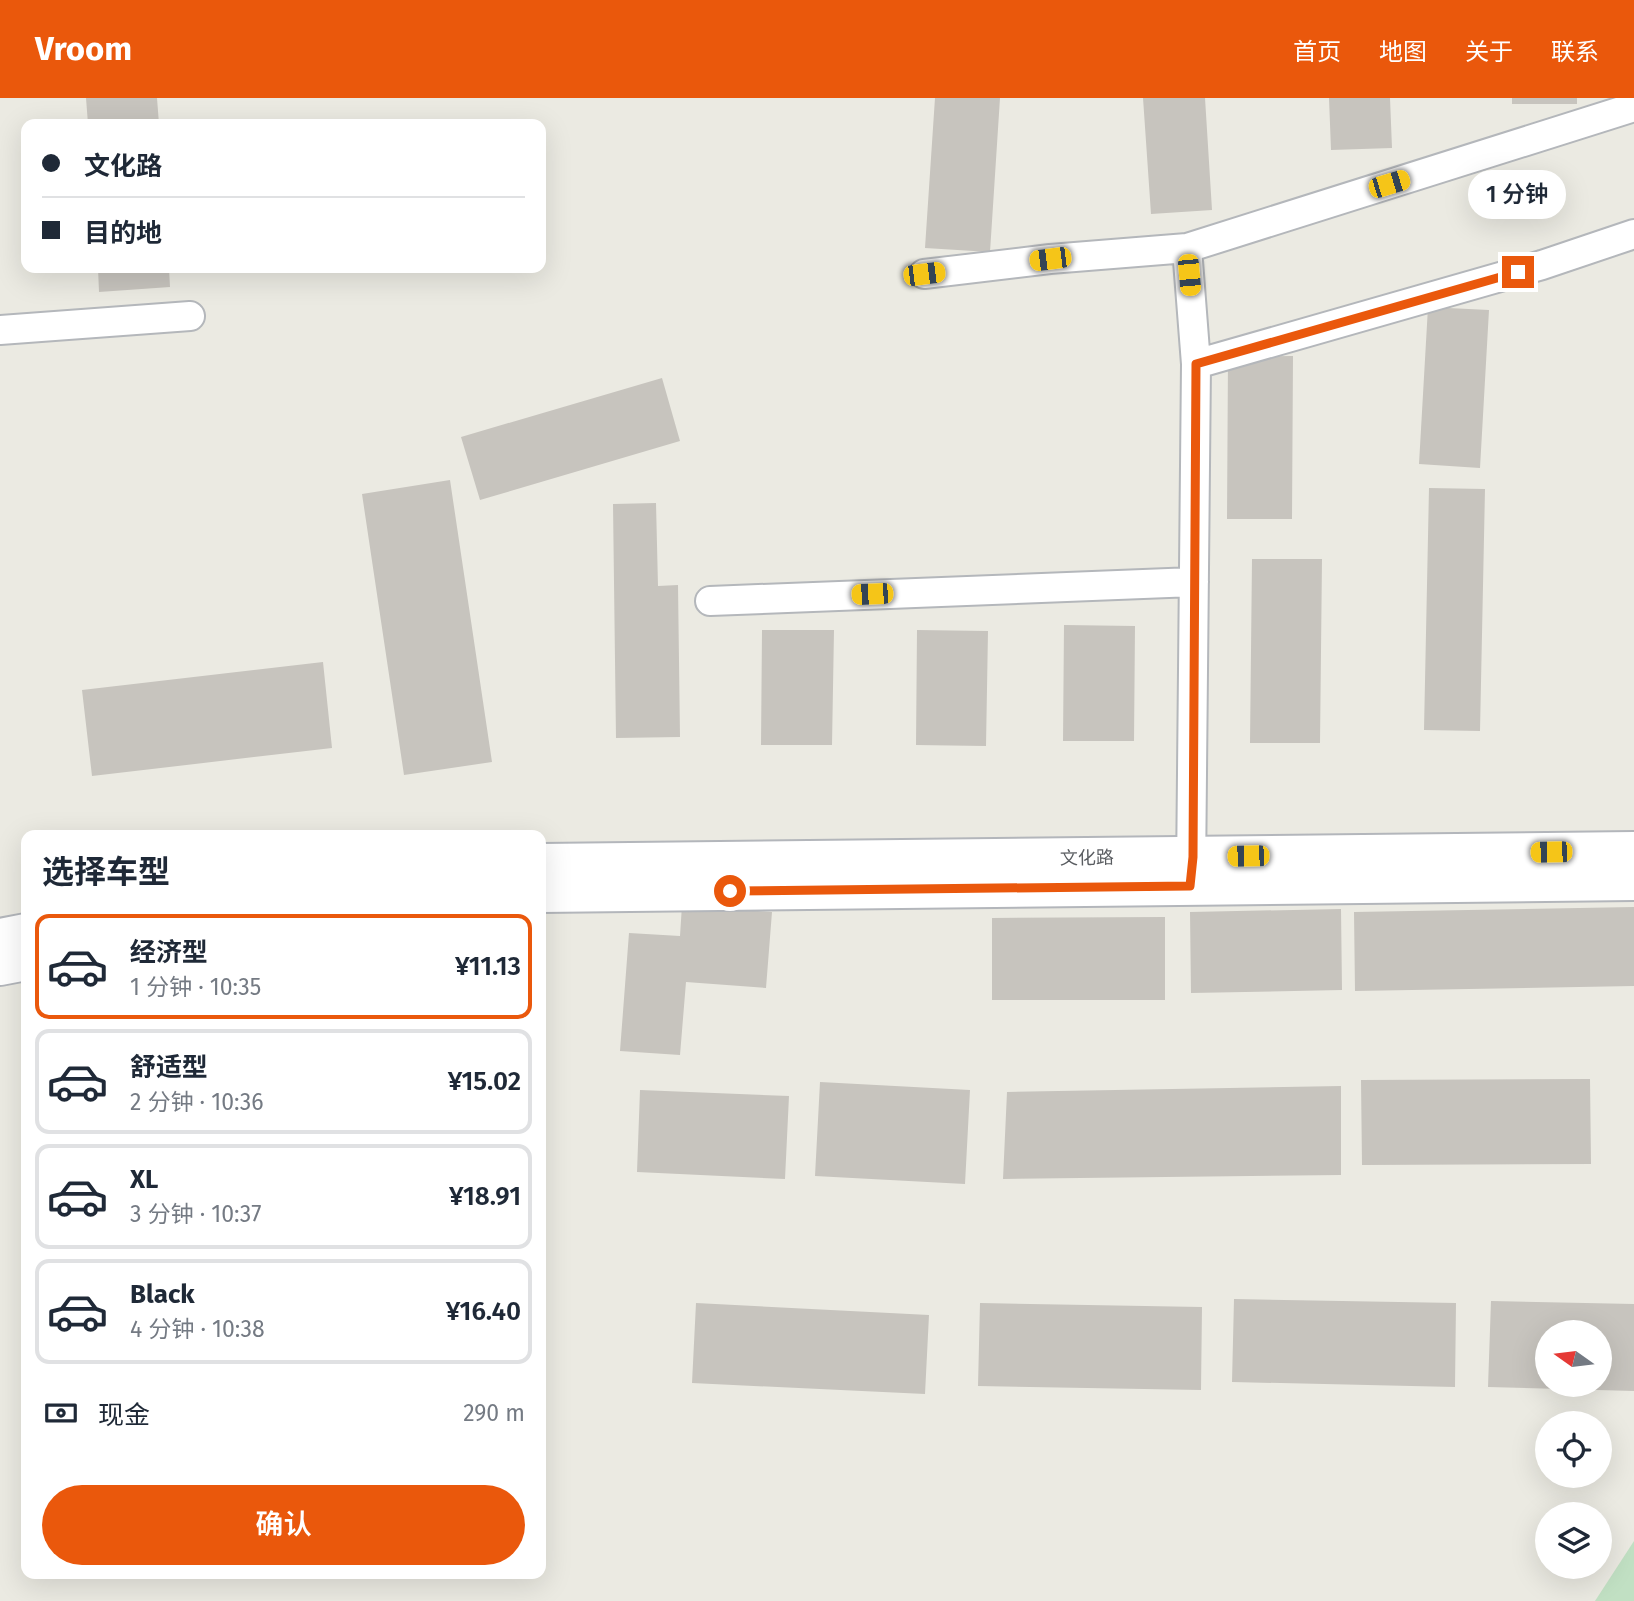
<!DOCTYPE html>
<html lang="zh">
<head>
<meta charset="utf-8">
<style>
  :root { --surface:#fff; --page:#f2f2f3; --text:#1f2937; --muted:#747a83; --line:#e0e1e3; --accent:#ea580c }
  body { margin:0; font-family:"Fira Sans","Noto Sans SC",sans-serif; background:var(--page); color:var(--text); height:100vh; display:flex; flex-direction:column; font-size:26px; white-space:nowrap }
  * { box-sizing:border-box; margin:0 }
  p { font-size:23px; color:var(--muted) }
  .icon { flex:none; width:38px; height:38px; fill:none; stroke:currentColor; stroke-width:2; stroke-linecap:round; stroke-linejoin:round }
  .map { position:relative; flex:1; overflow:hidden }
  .sheet { position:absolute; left:21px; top:732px; width:525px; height:749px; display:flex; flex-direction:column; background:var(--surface); border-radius:14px; box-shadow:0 7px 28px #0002 }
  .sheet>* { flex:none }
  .top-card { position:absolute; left:21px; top:21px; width:525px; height:154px; border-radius:14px; box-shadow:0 7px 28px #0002; display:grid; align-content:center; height:154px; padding:0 21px; background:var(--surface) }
  .needle { width:46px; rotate:284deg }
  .tools { position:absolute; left:1535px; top:1222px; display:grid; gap:14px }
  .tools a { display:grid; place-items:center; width:77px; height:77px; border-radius:50%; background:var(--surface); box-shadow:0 7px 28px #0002; font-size:35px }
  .end { position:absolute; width:32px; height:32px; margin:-16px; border:9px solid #ea580c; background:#fff; box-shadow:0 0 0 4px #fff }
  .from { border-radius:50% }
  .bubble { position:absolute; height:49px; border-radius:24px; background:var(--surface); box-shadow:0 7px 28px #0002; font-size:23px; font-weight:600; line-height:49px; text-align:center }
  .car { position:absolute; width:21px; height:42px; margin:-21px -10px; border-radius:9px; box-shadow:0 0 5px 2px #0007; background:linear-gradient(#f5c518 24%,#345 0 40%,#f5c518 0 76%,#345 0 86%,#f5c518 0) }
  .top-card b { display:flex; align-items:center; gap:24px; height:66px; font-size:26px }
  .top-card b+b { border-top:2px solid var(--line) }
  .top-card i { width:18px; height:18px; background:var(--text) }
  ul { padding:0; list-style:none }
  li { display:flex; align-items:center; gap:21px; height:105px; margin:0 14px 10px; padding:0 7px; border:4px solid var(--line); border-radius:14px }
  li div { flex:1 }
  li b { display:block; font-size:26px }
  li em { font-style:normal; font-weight:600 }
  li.on { border-color:var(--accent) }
  li>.icon { width:63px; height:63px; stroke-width:1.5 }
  h2 { padding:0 21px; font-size:32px; line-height:84px }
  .pay { display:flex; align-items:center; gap:18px; height:77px; padding:0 21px; font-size:26px }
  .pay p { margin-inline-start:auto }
  .primary-button { display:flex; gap:14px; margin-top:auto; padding:14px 21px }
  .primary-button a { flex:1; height:80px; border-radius:42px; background:var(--accent); color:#fff; font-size:28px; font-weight:600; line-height:80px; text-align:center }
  header { display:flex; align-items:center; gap:42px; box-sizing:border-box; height:98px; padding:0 35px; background:var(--accent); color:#fff }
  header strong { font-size:33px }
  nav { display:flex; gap:38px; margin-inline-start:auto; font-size:24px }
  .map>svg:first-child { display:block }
</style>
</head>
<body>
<header>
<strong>Vroom</strong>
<nav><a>首页</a><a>地图</a><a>关于</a><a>联系</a></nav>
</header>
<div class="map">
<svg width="1634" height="1503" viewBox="0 0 1634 1503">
  <rect width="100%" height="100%" fill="#ebeae2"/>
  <!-- green -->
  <path fill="#c1e0c3" d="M1634,1443V1503H1595Z"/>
  <!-- building -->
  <path fill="#c7c4be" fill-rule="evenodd" d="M86,0H157L159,26H88Z
    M935,0H1000L990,154L925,150Z
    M1143,0H1205L1212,112L1151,116Z
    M1329,0H1390L1392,50L1331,52Z
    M1512,0H1577V6H1512Z
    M98,170H169L170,189L99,194Z
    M1428,209L1489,212L1480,370L1419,366Z
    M1293,258L1292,421H1227L1228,259Z
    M662,280L680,343L480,402L461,339Z
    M450,382L492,664L404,677L362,396Z
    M1429,390L1485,391L1480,633L1424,632Z
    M656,405L658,488L678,487L680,639L616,640L613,406Z
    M1252,461H1322L1320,645H1250Z
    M1064,527L1135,528L1134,643H1063Z
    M762,532H834L832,647H761Z
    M917,532L988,533L986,648L916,647Z
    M323,564L332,650L92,678L82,592Z
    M682,807L772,814L766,890L686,884L680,957L620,953L629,835L680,838Z
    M1634,809V888L1355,893L1354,814Z
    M1341,811L1342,892L1191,895L1190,814Z
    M1165,819V902H992V820Z
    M1590,981L1591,1066L1362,1067L1361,982Z
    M820,984L970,992L965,1086L815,1078Z
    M1341,988V1077L1003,1081L1007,994Z
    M640,992L789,998L785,1081L637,1074Z
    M1234,1201L1456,1205L1455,1289L1232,1284Z
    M1491,1203L1634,1206V1293L1488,1289ZM1547,1234H1600V1286H1547Z
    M696,1205L929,1217L925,1296L692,1285Z
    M980,1205L1202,1209L1201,1292L978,1288Z"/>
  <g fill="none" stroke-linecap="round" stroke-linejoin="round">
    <defs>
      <path id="street" d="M1187,150L1196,266L1191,777
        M924,176L1050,161L1187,150L1634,9
        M0,232L190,218
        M1196,266L1542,167L1634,136
        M710,503L1194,484"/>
      <path id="secondary" d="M541,765L1634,753
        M541,795L1634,783
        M0,840L26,835
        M0,868L26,863"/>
    </defs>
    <!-- street casing -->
    <use href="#street" stroke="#b4b7bb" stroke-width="32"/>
    <!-- secondary casing -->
    <use href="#secondary" stroke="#b3b6bb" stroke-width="42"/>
    <!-- street -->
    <use href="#street" stroke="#fff" stroke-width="28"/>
    <!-- secondary -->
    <use href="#secondary" stroke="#fff" stroke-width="38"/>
  </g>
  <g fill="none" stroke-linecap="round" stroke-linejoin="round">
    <!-- route -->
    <path stroke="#ea580c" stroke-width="9" d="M730,793L1190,788L1193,759L1196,266L1518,174"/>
  </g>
  <g text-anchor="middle" stroke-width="7" stroke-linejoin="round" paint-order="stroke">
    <!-- street labels -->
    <g font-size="18" fill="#5a5d61" stroke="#fff">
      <text transform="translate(1087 760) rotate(-1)" y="6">文化路</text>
    </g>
  </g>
</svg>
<div class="tools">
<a><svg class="needle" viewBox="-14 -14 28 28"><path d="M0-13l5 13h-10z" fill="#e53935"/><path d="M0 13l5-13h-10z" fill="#747a83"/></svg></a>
<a><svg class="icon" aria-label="locate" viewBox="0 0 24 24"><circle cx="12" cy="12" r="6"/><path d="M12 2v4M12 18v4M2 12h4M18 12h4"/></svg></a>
<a><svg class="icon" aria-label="layers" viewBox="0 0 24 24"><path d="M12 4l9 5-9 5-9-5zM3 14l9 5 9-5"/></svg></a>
</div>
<i class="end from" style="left:730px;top:793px"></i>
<i class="end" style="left:1518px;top:174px"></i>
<div class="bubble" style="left:1468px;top:72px;width:98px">1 分钟</div>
<i class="car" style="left:1389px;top:86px;rotate:73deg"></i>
<i class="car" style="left:1050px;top:161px;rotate:263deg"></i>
<i class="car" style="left:924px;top:176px;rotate:83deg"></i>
<i class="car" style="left:1189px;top:177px;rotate:175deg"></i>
<i class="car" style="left:872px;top:496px;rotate:268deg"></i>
<i class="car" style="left:1551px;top:754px;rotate:269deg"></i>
<i class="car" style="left:1248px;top:758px;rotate:269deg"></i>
<div class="top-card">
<b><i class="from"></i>文化路</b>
<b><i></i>目的地</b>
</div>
<section class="sheet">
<h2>选择车型</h2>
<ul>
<li class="on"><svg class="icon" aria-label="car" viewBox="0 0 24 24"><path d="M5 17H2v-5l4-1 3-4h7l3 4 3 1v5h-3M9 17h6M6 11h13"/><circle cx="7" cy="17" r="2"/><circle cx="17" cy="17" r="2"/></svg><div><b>经济型</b><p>1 分钟 · 10:35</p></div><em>¥11.13</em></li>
<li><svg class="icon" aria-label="car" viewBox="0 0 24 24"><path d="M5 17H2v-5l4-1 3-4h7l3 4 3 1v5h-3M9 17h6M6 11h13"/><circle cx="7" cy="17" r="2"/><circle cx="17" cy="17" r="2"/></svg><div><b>舒适型</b><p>2 分钟 · 10:36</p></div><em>¥15.02</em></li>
<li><svg class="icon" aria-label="car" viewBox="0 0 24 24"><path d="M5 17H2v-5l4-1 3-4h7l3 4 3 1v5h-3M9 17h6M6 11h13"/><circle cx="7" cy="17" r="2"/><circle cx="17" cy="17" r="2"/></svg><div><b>XL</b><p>3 分钟 · 10:37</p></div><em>¥18.91</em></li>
<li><svg class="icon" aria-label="car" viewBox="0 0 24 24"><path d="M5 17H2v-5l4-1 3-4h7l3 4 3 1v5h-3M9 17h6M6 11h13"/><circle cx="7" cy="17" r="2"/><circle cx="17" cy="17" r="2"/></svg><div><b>Black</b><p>4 分钟 · 10:38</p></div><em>¥16.40</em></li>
</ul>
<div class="pay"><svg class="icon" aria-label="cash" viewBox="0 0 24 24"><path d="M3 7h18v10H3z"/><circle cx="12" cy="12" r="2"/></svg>现金<p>290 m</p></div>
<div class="primary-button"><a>确认</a></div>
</section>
</div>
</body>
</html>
